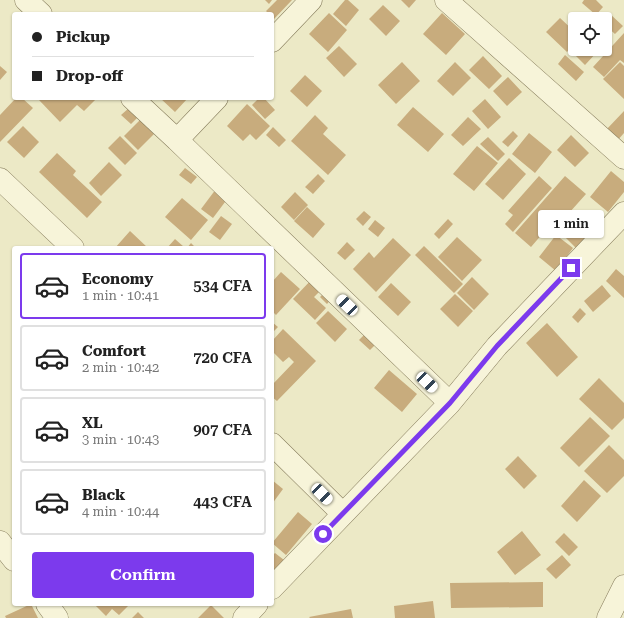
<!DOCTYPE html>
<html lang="en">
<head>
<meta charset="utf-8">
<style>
  :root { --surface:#fff; --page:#f6f6f6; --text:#222; --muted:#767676; --line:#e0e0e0; --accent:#7c3aed }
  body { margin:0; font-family:"Roboto Serif",serif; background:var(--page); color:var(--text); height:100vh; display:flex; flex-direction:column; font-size:15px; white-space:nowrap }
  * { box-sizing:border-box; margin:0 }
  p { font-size:13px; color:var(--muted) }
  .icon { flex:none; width:22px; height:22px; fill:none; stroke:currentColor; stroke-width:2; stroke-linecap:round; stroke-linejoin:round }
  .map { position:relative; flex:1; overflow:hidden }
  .sheet { position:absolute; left:12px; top:246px; width:262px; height:360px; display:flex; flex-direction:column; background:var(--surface); border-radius:4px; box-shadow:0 1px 3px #0004 }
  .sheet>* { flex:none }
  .top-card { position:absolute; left:12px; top:12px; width:262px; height:88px; border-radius:4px; box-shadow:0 1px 3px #0004; display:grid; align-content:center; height:88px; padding:0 20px; background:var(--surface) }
  .buttons { position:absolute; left:568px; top:12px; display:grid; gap:8px }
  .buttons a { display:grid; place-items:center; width:44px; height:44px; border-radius:4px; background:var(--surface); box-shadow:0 1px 3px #0004; font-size:20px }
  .end { position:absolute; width:18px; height:18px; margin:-9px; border:5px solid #7c3aed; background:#fff; box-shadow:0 0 0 2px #fff }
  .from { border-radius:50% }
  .bubble { position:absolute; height:28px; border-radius:4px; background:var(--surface); box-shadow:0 1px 3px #0004; font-size:13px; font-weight:600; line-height:28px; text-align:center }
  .car { position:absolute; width:12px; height:24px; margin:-12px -6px; border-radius:5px; box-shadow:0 0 3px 1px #0007; background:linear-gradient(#fff 24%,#345 0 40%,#fff 0 76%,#345 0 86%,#fff 0) }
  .top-card b { display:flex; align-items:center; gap:14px; height:38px; font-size:15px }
  .top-card b+b { border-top:1px solid var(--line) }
  .top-card i { width:10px; height:10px; background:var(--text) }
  ul { padding:7px 0 0; list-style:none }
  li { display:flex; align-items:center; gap:12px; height:66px; margin:0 8px 6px; padding:0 12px; border:2px solid var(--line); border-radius:4px }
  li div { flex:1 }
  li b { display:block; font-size:15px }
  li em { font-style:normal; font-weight:600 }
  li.active { border-color:var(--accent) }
  li>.icon { width:36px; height:36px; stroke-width:1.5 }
  .button { display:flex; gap:8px; margin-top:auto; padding:8px 20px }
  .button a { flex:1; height:46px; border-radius:4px; background:var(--accent); color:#fff; font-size:16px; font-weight:600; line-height:46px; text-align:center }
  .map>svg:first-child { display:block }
</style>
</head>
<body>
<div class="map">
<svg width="624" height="618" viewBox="0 0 624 618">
  <rect width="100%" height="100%" fill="#ece9c6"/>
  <!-- building -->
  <path fill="#c8ac7d" d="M265,0H272L269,4Z
    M277,0H292L274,19L272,17V14H269L266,11Z
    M345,0H348L359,10L346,26L333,14Z
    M401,0H416L409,8Z
    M584,0H596L603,7L596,15L582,3Z
    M383,5L400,21L386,36L369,19Z
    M329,13L347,30L328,52L309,34Z
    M442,13L465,34L446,55L423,34Z
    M610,14L623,26L615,34L605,25V19Z
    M560,18L575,32V43L567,52L546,32Z
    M624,33V63L620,60L604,77L593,67Z
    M339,46L357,64L344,77L326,58Z
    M578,49H596L598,51L585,65L574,54Z
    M565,55L584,72L576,81L558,64Z
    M483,56L502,76L489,89L469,70Z
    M402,62L420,81L396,104L378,85Z
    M455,62L471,78L453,96L437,81Z
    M620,62L624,66V99L603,79Z
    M0,66L7,72L0,80Z
    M305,75L322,91L307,107L290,91Z
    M508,77L522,92L507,106L493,91Z
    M16,98H22L33,108L0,142V115Z
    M41,98H97L84,111L77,105L60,122L39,100Z
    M160,98H188L175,112Z
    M259,98H264L275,110L265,119L252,105Z
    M485,99L501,117L488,129L472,111Z
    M247,104L270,126L256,140L250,134L243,141L227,126Z
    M413,107L444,134L428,152L397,125Z
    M129,108L138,117L131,124L121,115Z
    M624,111V133L617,141L606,130Z
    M315,115L328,128L323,134L346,155L328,175L291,141Z
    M468,117L481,129L463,146L451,135Z
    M140,120L154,134L138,150L124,136Z
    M23,126L39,142L24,158L7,142Z
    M273,127L286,140L279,147L266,135Z
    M513,131L518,136L508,147L502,142Z
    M529,133L552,152L535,173L512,154Z
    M571,135L589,153L575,167L557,150Z
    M120,136L137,153L125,165L108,148Z
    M488,137L505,154L498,161L480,144Z
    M477,146L498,163L474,191L453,174Z
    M57,153L76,171L73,175L102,202L87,218L39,172Z
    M509,158L526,174L503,200L485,184Z
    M109,162L122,175L101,196L89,183Z
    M185,168L197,177L191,184L179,175Z
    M611,171L624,182V192L608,212L590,197Z
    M318,174L325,181L313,194L305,187Z
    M539,176L552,188L513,232L505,224L513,215L508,211Z
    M565,176L586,194L561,222L556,218L531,247L515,233Z
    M216,189L228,198L213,218L201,209Z
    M295,192L308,205L294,220L281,207Z
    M182,198L208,220L191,240L165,217Z
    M307,207L325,224L313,238L294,221Z
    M364,211L371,217L363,226L356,219Z
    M221,216L232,224L220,240L209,232Z
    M448,219L453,224L439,239L434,234Z
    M375,220L385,228L378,237L368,229Z
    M581,220L593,233L576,248L564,236Z
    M130,231L148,248H115Z
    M556,235L573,248L556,271L539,257Z
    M457,237L482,260L462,281L438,257Z
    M393,238L411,255L376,292L353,269L369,252L374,258Z
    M175,239L184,247L183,248H167Z
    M347,242L355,250L345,260L337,253Z
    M191,243L196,248H187Z
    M424,246L463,284L454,293L415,255Z
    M616,269L624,276V298L606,281Z
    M281,272L300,289L276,315L272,311V282Z
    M314,277L324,287L314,297L326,308L315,320L293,299Z
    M472,277L489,294L474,310L457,293Z
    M391,283L411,302L398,316L378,297Z
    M602,285L611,296L593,312L584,301Z
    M327,290L333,297L327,304L320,297Z
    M455,294L473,311L458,327L440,309Z
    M580,308L586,314L578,323L572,317Z
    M328,311L347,329L335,342L316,323Z
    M272,322L278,327L272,333Z
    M547,323L578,357L557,377L526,343Z
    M283,329L316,361L277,401L272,397V385L294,362L289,357L283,362L272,351V341Z
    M367,332L378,342L370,350L359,340Z
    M389,370L417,394L402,412L374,388Z
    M599,378L624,403V418L612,430L579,399Z
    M590,417L610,436L579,467L560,448Z
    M609,445L624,460V476L607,493L584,471Z
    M518,456L537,476L524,489L505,469Z
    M272,480L283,489L272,504Z
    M584,480L601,496L577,522L561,506Z
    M298,512L312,524L286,555L272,543Z
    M522,531L541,555L515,575L497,552Z
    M564,533L578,547L569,556L555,542Z
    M275,553L284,560L272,573V556Z
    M562,555L571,565L556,579L546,569Z
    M543,582V607L451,608L450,583Z
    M433,601L435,618H395L394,606Z
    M31,604L38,618H6L5,616Z
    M94,604H130L119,615L112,609L106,616Z
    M211,605L224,618H198Z
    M351,609L353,618H310L309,617Z
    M138,612L144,618H132Z"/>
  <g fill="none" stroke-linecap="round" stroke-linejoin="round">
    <defs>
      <path id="minor" d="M26,0L41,14
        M446,0L624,158
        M272,41L311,0
        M132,98L177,140L217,98
        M177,140L450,403
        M0,179L73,248
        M272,444L343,514
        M0,542L14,560
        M272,588L450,403L497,346L624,213
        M47,604L57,618
        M244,618L257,604
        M608,618L624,586"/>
    </defs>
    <!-- minor casing -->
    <use href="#minor" stroke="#867c5c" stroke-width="23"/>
    <!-- minor -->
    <use href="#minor" stroke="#f7f4d9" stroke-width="22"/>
  </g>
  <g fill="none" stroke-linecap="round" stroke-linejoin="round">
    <!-- route -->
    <path stroke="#7c3aed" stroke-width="5" d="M323,534L450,403L497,346L571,268"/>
  </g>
</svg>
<div class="buttons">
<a><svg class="icon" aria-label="locate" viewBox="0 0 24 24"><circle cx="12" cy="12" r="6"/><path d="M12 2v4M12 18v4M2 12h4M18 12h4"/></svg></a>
</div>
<i class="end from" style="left:323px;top:534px"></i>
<i class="end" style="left:571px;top:268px"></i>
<div class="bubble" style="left:538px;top:210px;width:66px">1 min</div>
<i class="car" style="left:347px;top:305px;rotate:314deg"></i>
<i class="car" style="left:427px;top:382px;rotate:134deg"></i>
<i class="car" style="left:322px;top:494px;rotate:135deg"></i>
<div class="top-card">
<b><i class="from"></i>Pickup</b>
<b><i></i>Drop-off</b>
</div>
<section class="sheet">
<ul>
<li class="active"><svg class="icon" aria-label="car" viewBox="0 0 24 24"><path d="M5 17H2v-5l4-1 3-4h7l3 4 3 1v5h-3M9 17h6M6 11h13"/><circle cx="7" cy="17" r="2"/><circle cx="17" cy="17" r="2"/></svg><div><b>Economy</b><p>1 min · 10:41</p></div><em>534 CFA</em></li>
<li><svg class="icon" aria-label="car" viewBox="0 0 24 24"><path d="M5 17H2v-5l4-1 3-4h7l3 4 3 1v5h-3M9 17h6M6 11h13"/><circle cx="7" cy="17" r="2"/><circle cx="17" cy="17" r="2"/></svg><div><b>Comfort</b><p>2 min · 10:42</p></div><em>720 CFA</em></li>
<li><svg class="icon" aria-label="car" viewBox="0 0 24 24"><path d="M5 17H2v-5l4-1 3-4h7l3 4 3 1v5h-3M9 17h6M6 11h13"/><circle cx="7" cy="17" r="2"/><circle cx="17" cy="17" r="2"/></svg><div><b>XL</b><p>3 min · 10:43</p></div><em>907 CFA</em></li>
<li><svg class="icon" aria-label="car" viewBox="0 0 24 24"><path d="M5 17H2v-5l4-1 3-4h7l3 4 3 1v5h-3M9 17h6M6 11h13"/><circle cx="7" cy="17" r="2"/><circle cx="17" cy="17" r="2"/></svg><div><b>Black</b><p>4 min · 10:44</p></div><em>443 CFA</em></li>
</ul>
<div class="button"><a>Confirm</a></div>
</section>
</div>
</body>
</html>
